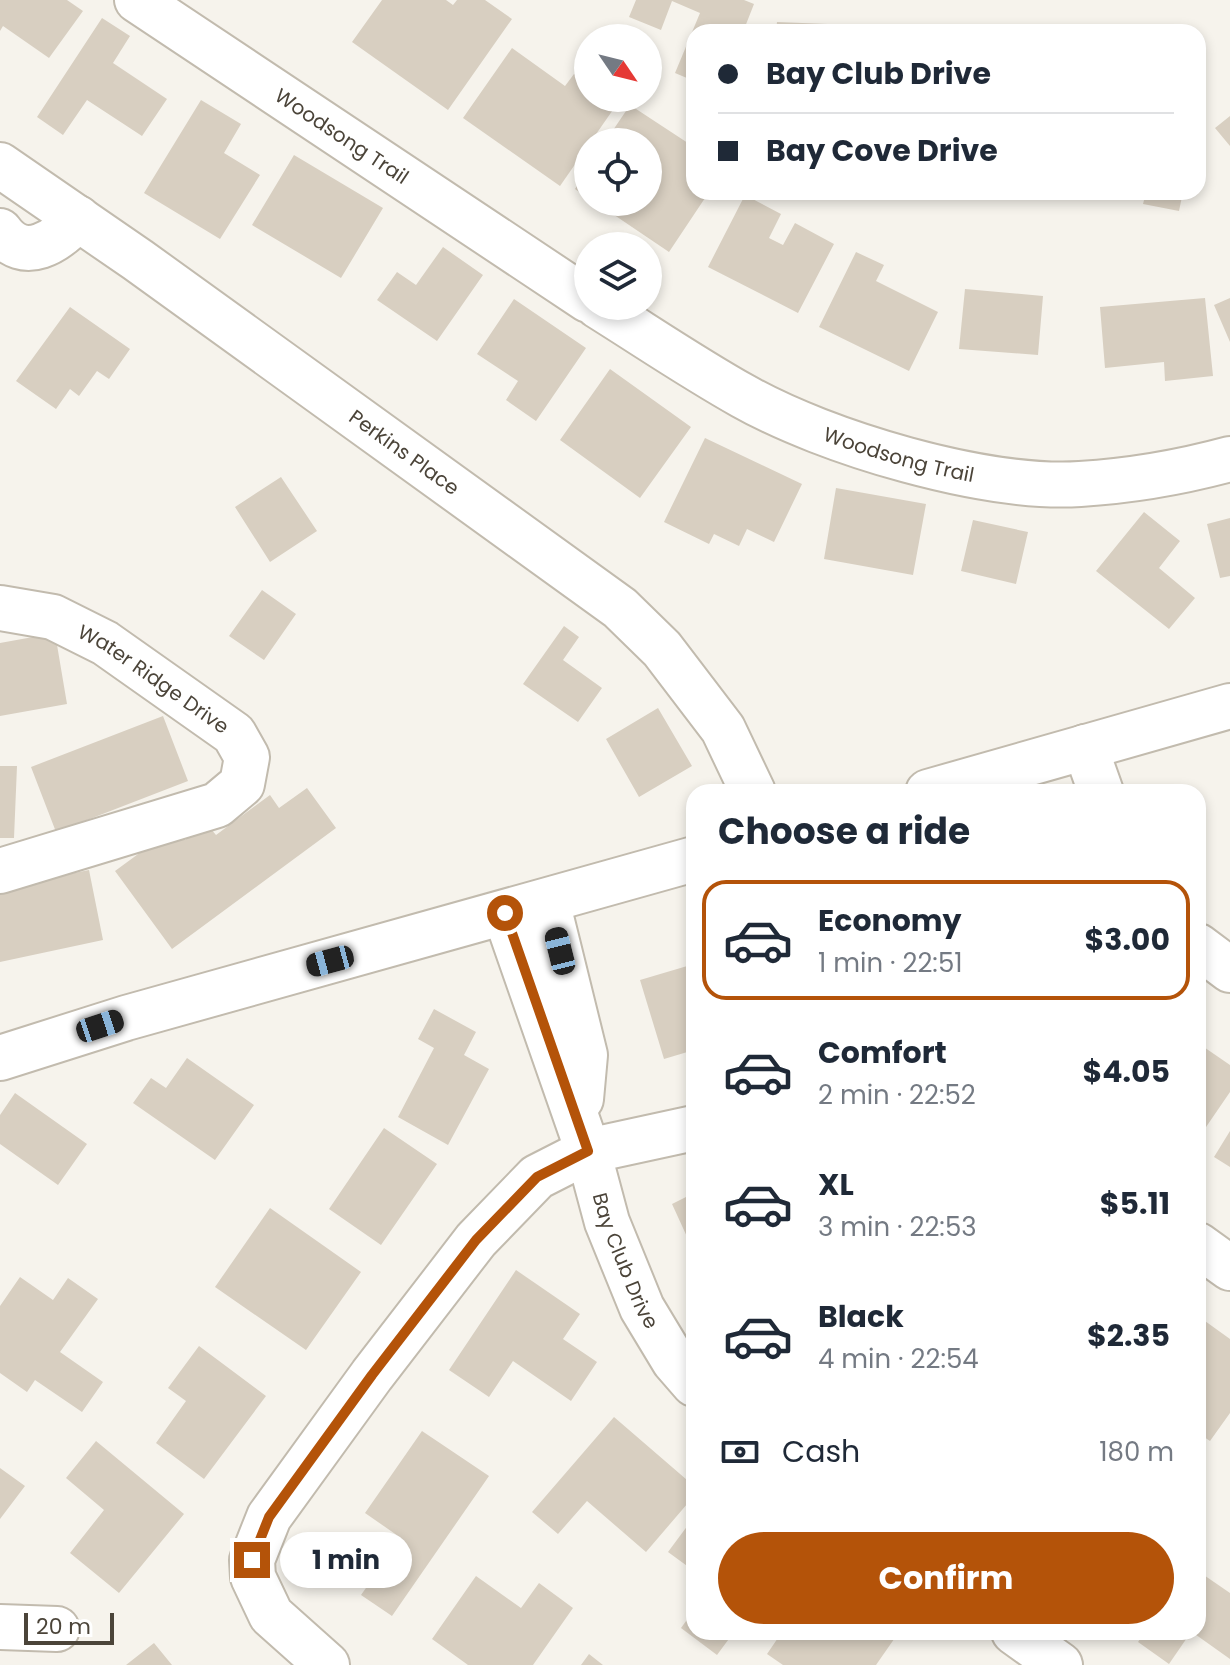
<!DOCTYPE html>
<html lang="en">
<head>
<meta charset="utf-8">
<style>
  :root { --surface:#fff; --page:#f6f6f7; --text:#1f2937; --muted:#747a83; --line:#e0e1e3; --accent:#b45309 }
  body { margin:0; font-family:Poppins,sans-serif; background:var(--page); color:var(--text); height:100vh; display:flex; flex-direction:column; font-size:30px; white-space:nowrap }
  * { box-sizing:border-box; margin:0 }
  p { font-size:26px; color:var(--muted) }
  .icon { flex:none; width:44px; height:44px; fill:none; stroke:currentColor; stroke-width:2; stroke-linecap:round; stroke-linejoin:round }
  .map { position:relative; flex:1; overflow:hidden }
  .drawer { position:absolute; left:686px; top:784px; width:520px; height:856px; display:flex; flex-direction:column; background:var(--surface); border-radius:24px; box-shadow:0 4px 12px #0003 }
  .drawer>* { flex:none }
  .guide { position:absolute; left:686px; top:24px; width:520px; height:176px; border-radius:24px; box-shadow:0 4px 12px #0003; display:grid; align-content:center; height:176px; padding:0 32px; background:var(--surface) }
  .needle { width:52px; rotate:125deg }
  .tools { position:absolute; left:574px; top:24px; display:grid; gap:16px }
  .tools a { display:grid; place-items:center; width:88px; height:88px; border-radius:50%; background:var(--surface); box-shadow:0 4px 12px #0003; font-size:40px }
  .scale { position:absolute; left:24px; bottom:20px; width:90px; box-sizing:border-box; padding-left:8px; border:4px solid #4b4439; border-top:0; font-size:22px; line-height:28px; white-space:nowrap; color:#4b4439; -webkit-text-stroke:6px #fff; paint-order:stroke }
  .end { position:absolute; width:36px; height:36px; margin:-18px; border:10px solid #b45309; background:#fff; box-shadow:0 0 0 4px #fff }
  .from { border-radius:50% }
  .bubble { position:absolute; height:56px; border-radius:28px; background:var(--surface); box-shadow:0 4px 12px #0003; font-size:26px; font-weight:700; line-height:56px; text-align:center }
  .car { position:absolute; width:24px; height:48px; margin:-24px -12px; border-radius:10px; box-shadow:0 0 6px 2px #0007; background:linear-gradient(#222 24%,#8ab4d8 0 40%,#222 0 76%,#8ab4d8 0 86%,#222 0) }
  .guide b { display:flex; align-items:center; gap:28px; height:76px; font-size:30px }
  .guide b+b { border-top:2px solid var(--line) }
  .guide i { width:20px; height:20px; background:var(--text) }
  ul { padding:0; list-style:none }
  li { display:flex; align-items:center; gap:24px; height:120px; margin:0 16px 12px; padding:0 16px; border:4px solid transparent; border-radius:24px }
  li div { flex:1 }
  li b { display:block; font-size:30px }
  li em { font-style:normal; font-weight:700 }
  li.active { border-color:var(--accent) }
  li>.icon { width:72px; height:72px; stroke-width:1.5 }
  h2 { padding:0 32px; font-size:36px; line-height:96px }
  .pay { display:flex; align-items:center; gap:20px; height:88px; padding:0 32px; font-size:30px }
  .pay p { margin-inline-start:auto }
  .action { display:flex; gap:16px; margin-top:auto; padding:16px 32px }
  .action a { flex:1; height:92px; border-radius:48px; background:var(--accent); color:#fff; font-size:32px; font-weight:700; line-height:92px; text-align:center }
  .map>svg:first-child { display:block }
</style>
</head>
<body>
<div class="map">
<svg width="1230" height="1665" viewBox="0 0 1230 1665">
  <rect width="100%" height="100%" fill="#f6f3ec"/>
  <!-- building -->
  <path fill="#d8cfc1" d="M0,0H67L83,11L49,58L3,26L0,31Z
    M382,0H446L453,5L457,0H485L512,19L448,110L352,42Z
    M636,0H744L754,4L743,32H694V81L675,73L700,13L672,1L661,30L629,17Z
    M102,18L130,36L113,63L167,99L142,136L87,100L63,135L37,117Z
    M777,22L878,26V32H776Z
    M512,48L565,86L574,74L588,84V98H608L617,104L560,186L463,118Z
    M201,100L241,124L224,153L260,175L220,239L144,193Z
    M630,105L694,147V156L687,166L694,171V192H709L669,252L595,202H648V142H605Z
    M1230,116V146L1215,128Z
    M294,155L383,208L341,278L252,225Z
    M588,169V198L575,189Z
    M1146,192H1183L1179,211L1143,204Z
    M745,195L781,214L769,238L783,245L795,223L834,244L798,313L708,267Z
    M443,247L483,275L437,341L377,300L397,272L416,285Z
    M856,252L884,265L876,281L938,312L909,371L819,327Z
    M965,289L1043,296L1038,355L959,349Z
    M1205,298L1213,376L1165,381L1164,362L1105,368L1100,307Z
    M1230,298V342L1214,305Z
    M514,299L586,348L536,421L506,400L518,381L477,354Z
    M70,307L130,349L109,379L97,371L79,396L70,389L56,409L16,381Z
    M610,369L691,427L640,498L560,440Z
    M705,438L802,484L774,542L747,529L739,546L714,534L709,544L664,522Z
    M281,477L317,531L270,562L235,507Z
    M836,488L926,504L913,575L824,559Z
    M1144,512L1180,541L1159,568L1195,598L1169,629L1096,571Z
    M1230,518V576L1220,578L1207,524Z
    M973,520L1028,532L1016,584L961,571Z
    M262,590L296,614L264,660L229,636Z
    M564,626L579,637L563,660L602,688L578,722L523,684Z
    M55,633L67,704L0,716V643Z
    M658,708L692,766L639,797L606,739Z
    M163,716L188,781L56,832L31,767Z
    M0,766H17L14,838H0Z
    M307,788L336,828L172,949L115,871L175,827L185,840L206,823L216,835L270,795L279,808Z
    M89,870L103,940L0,962V888Z
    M694,964V1050L664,1059L640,980Z
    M434,1009L476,1032L464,1055L489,1069L448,1145L398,1117L434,1048L418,1039Z
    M1198,1043L1230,1065V1092L1204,1130L1198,1126Z
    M187,1058L254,1105L215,1160L133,1103L151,1078L166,1088Z
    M15,1093L87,1144L58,1185L0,1144V1115Z
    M384,1128L437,1164L381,1245L329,1209Z
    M1230,1131V1167L1214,1157Z
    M694,1193V1252L672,1204Z
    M270,1208L361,1272L306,1350L215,1287Z
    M516,1270L580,1314L563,1339L597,1362L571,1401L513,1361L489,1397L449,1370Z
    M20,1277L53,1300L68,1278L98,1299L60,1352L103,1382L82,1412L35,1380L27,1392L0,1373V1306Z
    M1198,1316L1230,1339V1413L1210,1441L1198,1433Z
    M199,1346L266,1396L204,1479L156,1443L186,1401L168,1388Z
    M614,1417L694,1486V1496L646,1552L587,1501L558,1534L532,1512Z
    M422,1431L489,1476L392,1616L361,1595L401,1538L365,1513Z
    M96,1441L184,1514L119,1593L70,1553L104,1510L66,1478Z
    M0,1468L25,1486L0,1519Z
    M694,1517V1571L668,1552Z
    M1198,1571L1230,1593V1659L1192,1632H1198Z
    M476,1576L521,1608L539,1583L573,1608L533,1665H468L432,1639Z
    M694,1610V1632H734L717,1655L681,1628Z
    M782,1632H899L876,1665H783L767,1654Z
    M1145,1632H1191L1169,1664L1138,1642Z
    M154,1643L172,1665H126Z
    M589,1654L603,1665H581Z"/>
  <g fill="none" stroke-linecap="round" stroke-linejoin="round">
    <defs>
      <g id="minor">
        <path id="s1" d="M137,0L588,300"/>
        <path id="s2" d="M0,165L138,260L620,608L662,649L723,729L753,792"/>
        <path d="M0,231C24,265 58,241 78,218"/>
        <path id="s3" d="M598,306C646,336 693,368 743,396C826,443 985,490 1080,484C1130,481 1182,472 1230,459"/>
        <path id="s4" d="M0,608L53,617L105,643L234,734L247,757L242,784L217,805L0,871"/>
        <path d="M1085,747L1101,792"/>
        <path d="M928,792L1230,706"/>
        <path d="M547,901L585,1055L581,1099"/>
        <path id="s5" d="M505,913L588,1151L607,1222L642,1308L674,1361L694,1384"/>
        <path d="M1198,946L1230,970"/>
        <path d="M0,1058L126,1018L694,859"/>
        <path d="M1198,1245L1230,1268"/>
        <path d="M0,1627L57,1629"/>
        <path d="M1014,1632L1060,1665"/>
        <path d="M327,1665L271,1615L253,1577L252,1560L269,1517L372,1375L476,1240L537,1177L588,1151L694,1128"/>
      </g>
    </defs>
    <!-- minor casing -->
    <use href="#minor" stroke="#c2bbae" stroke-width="48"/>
    <!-- minor -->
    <use href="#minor" stroke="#fff" stroke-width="44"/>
  </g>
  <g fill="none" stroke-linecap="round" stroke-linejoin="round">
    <!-- route -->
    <path stroke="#b45309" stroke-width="10" d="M252,1560L269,1517L372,1375L476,1240L537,1177L588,1151L505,913"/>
  </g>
  <g text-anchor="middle" stroke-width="8" stroke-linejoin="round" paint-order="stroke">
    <!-- street labels -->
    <g font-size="20" fill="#4b4439" stroke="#fff">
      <text dy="7" stroke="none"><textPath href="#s1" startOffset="246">Woodsong Trail</textPath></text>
      <text dy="7" stroke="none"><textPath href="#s2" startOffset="496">Perkins Place</textPath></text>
      <text dy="7" stroke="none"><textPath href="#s3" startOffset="338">Woodsong Trail</textPath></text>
      <text dy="7" stroke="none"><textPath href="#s4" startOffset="172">Water Ridge Drive</textPath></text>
      <text dy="7" stroke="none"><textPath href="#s5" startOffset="368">Bay Club Drive</textPath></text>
    </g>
  </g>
</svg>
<div class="tools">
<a><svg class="needle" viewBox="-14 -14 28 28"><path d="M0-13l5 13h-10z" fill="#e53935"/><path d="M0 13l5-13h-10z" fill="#747a83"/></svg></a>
<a><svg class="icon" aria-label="locate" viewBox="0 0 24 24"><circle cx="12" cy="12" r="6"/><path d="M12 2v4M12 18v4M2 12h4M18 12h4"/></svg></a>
<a><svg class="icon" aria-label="layers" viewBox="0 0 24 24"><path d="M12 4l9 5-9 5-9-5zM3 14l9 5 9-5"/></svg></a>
</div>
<div class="scale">20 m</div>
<i class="end from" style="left:505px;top:913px"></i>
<i class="end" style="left:252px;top:1560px"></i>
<div class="bubble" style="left:280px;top:1532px;width:132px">1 min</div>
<i class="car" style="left:560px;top:951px;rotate:346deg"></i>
<i class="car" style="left:330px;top:961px;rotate:255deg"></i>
<i class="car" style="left:100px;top:1026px;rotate:72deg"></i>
<div class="guide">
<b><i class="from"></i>Bay Club Drive</b>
<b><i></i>Bay Cove Drive</b>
</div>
<section class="drawer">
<h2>Choose a ride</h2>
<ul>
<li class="active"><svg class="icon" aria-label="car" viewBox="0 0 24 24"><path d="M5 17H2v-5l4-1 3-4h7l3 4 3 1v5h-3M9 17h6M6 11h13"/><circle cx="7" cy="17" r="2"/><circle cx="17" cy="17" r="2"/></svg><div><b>Economy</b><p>1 min · 22:51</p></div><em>$3.00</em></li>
<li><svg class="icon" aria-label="car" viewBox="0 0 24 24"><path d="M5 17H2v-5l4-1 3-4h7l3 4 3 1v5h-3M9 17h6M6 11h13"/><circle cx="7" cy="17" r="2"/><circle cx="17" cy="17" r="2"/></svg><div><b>Comfort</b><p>2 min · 22:52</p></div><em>$4.05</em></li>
<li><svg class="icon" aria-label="car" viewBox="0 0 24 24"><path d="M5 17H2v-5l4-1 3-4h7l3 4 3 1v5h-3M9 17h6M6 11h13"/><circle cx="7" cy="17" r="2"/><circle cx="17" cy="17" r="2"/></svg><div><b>XL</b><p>3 min · 22:53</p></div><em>$5.11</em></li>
<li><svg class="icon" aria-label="car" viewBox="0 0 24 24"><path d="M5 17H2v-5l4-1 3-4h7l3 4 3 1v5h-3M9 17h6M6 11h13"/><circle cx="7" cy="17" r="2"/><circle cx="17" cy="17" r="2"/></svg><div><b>Black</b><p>4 min · 22:54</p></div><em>$2.35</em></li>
</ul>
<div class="pay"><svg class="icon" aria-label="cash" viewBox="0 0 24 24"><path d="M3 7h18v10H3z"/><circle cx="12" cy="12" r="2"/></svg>Cash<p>180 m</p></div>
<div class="action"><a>Confirm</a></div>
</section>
</div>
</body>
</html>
